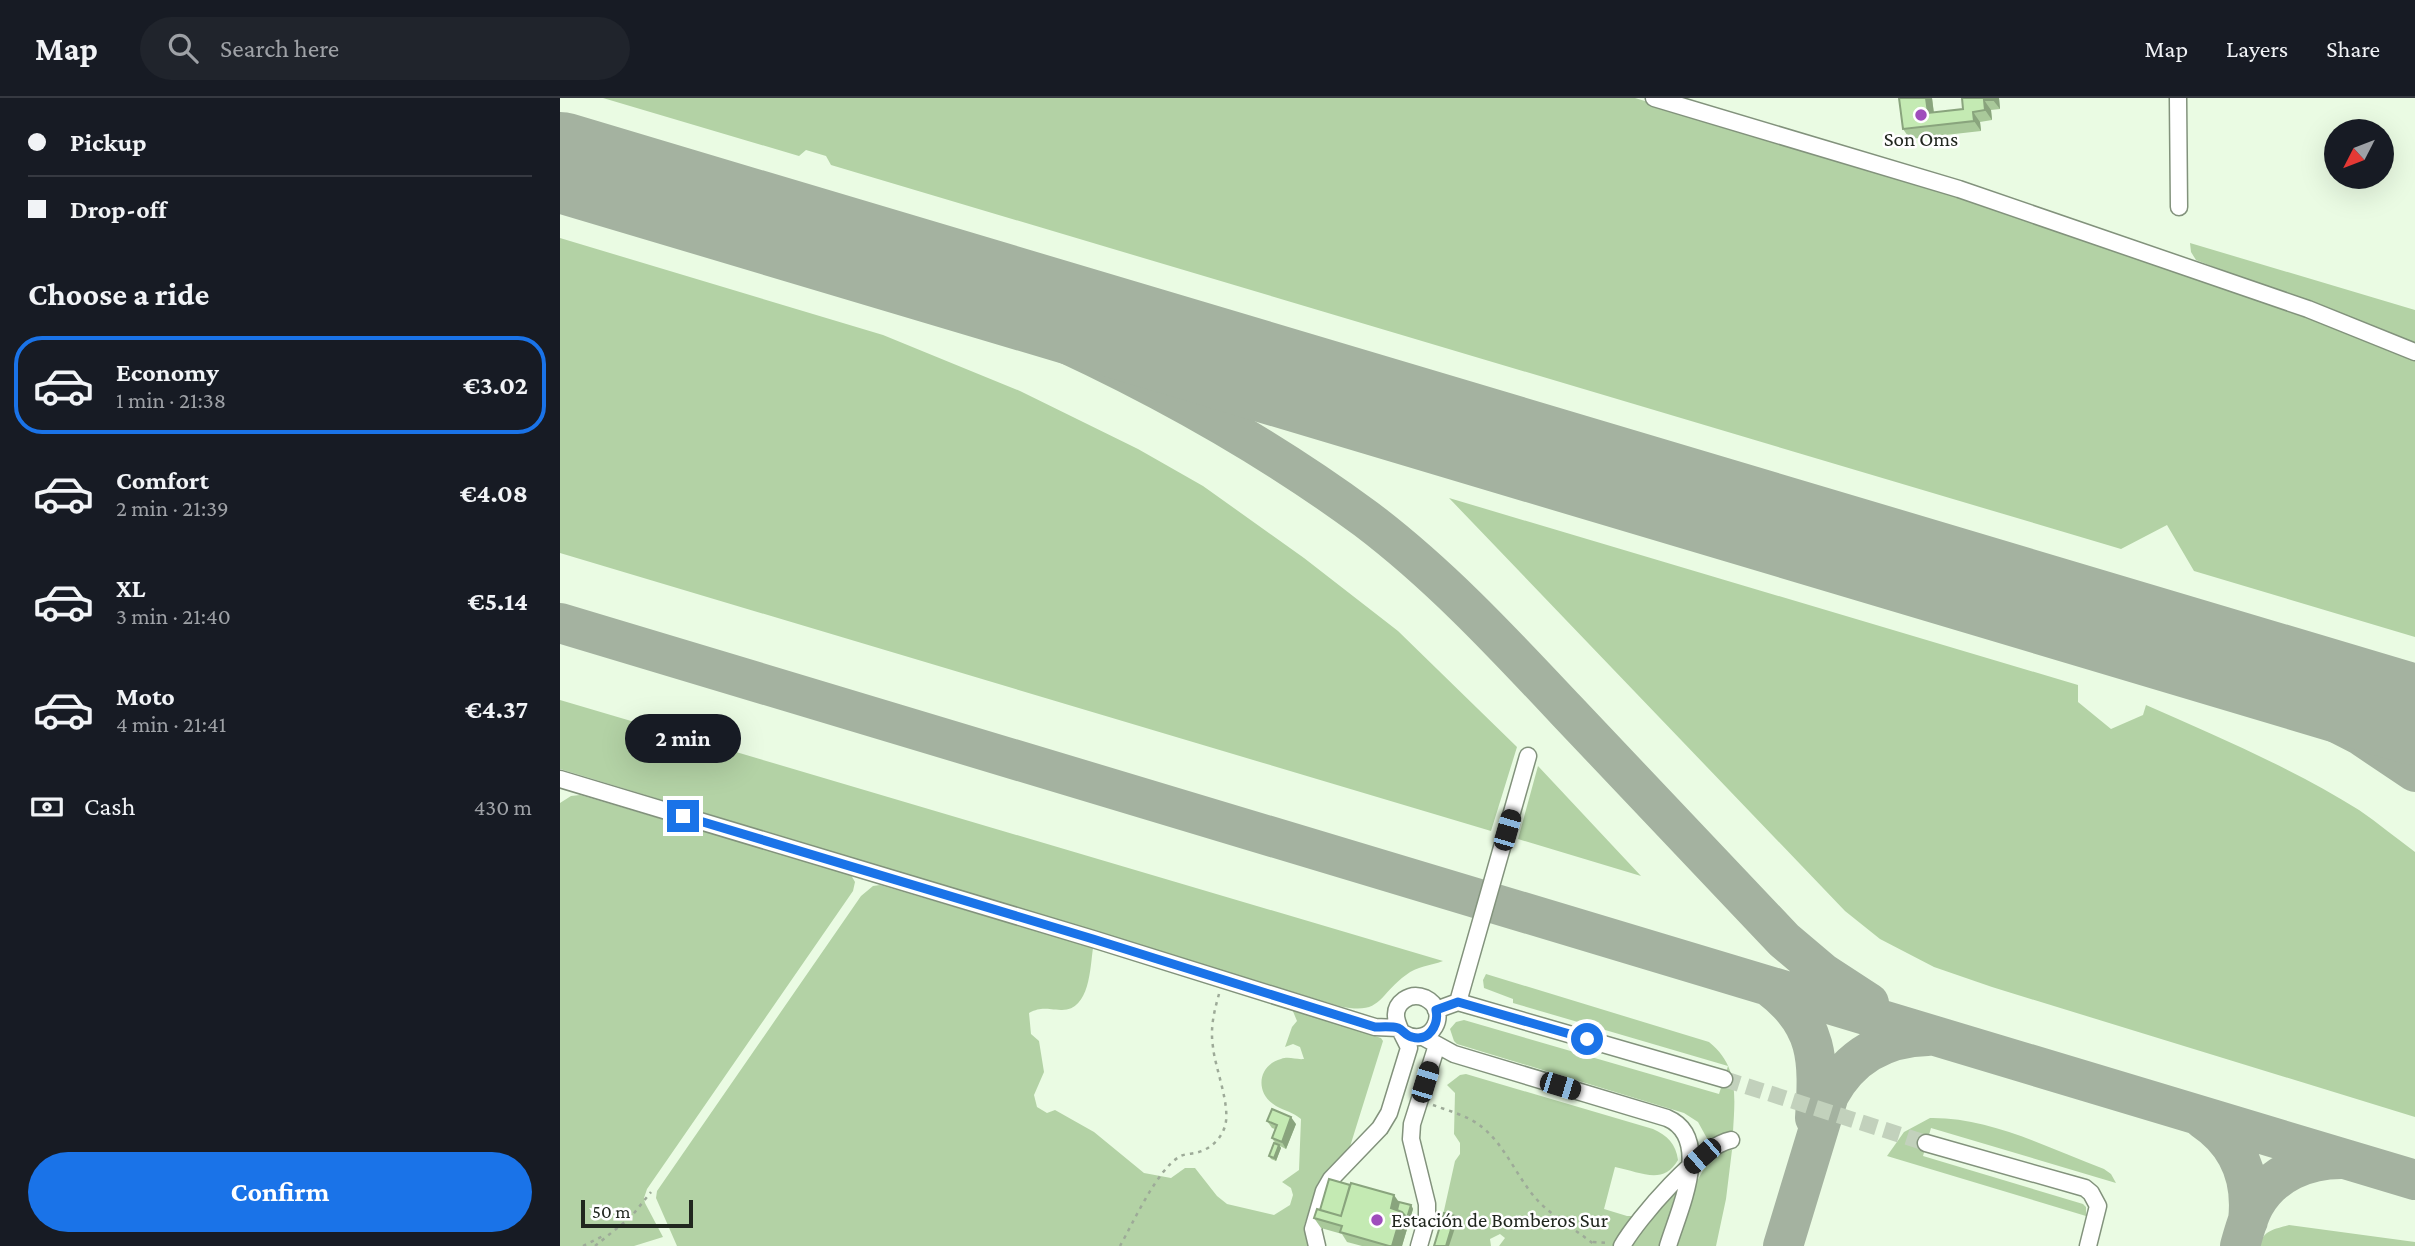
<!DOCTYPE html>
<html lang="en">
<head>
<meta charset="utf-8">
<style>
  :root { --surface:#171b24; --page:#20242c; --text:#f1f3f6; --muted:#9ea1a6; --line:#363941; --accent:#1a73e8 }
  body { margin:0; font-family:"Crimson Pro",serif; background:var(--page); color:var(--text); height:100vh; display:flex; flex-direction:column; font-size:26px; white-space:nowrap }
  * { box-sizing:border-box; margin:0 }
  p { font-size:23px; color:var(--muted) }
  .icon { flex:none; width:38px; height:38px; fill:none; stroke:currentColor; stroke-width:2; stroke-linecap:round; stroke-linejoin:round }
  .map { position:relative; flex:1; overflow:hidden }
  .side { display:flex; flex-direction:column; background:var(--surface); width:560px }
  .side>* { flex:none }
  .hud { display:grid; align-content:center; height:154px; padding:0 28px; background:var(--surface) }
  .needle { width:46px; rotate:228deg }
  .fabs { position:absolute; left:1764px; top:21px; display:grid; gap:14px }
  .fabs a { display:grid; place-items:center; width:70px; height:70px; border-radius:50%; background:var(--surface); box-shadow:0 7px 28px #0002; font-size:35px }
  .scale { position:absolute; left:21px; bottom:18px; width:112px; box-sizing:border-box; padding-left:7px; border:4px solid #21271f; border-top:0; font-size:19px; line-height:24px; white-space:nowrap; color:#21271f; -webkit-text-stroke:5px #fff; paint-order:stroke }
  .end { position:absolute; width:32px; height:32px; margin:-16px; border:9px solid #1a73e8; background:#fff; box-shadow:0 0 0 4px #fff }
  .from { border-radius:50% }
  .bubble { position:absolute; height:49px; border-radius:24px; background:var(--surface); box-shadow:0 7px 28px #0002; font-size:23px; font-weight:700; line-height:49px; text-align:center }
  .car { position:absolute; width:21px; height:42px; margin:-21px -10px; border-radius:9px; box-shadow:0 0 5px 2px #0007; background:linear-gradient(#222 24%,#8ab4d8 0 40%,#222 0 76%,#8ab4d8 0 86%,#222 0) }
  .hud b { display:flex; align-items:center; gap:24px; height:66px; font-size:26px }
  .hud b+b { border-top:2px solid var(--line) }
  .hud i { width:18px; height:18px; background:var(--text) }
  ul { padding:0; list-style:none }
  li { display:flex; align-items:center; gap:21px; height:98px; margin:0 14px 10px; padding:0 14px; border:4px solid transparent; border-radius:28px }
  li div { flex:1 }
  li b { display:block; font-size:26px }
  li em { font-style:normal; font-weight:700 }
  li.current { border-color:var(--accent) }
  li>.icon { width:63px; height:63px; stroke-width:1.5 }
  h2 { padding:0 28px; font-size:32px; line-height:84px }
  .pay { display:flex; align-items:center; gap:18px; height:77px; padding:0 28px; font-size:26px }
  .pay p { margin-inline-start:auto }
  .button { display:flex; gap:14px; margin-top:auto; padding:14px 28px }
  .button a { flex:1; height:80px; border-radius:42px; background:var(--accent); color:#fff; font-size:28px; font-weight:700; line-height:80px; text-align:center }
  header { display:flex; align-items:center; gap:42px; box-sizing:border-box; height:98px; padding:0 35px; background:var(--surface); border-bottom:2px solid var(--line) }
  header strong { font-size:33px }
  nav { display:flex; gap:38px; margin-inline-start:auto; font-size:24px }
  .search { width:490px; height:63px; background:var(--page); display:flex; align-items:center; gap:18px; box-sizing:border-box; padding:0 24px; border-radius:38px; color:var(--muted); font-size:26px }
  main { display:flex; flex:1; min-height:0 }
  .map>svg:first-child { display:block }
</style>
</head>
<body>
<header>
<strong>Map</strong>
<div class="search"><svg class="icon" aria-label="search" viewBox="0 0 24 24"><circle cx="10" cy="10" r="6"/><path d="M15 15l6 6"/></svg>Search here</div>
<nav><a>Map</a><a>Layers</a><a>Share</a></nav>
</header>
<main>
<section class="side">
<div class="hud">
<b><i class="from"></i>Pickup</b>
<b><i></i>Drop-off</b>
</div>
<h2>Choose a ride</h2>
<ul>
<li class="current"><svg class="icon" aria-label="car" viewBox="0 0 24 24"><path d="M5 17H2v-5l4-1 3-4h7l3 4 3 1v5h-3M9 17h6M6 11h13"/><circle cx="7" cy="17" r="2"/><circle cx="17" cy="17" r="2"/></svg><div><b>Economy</b><p>1 min · 21:38</p></div><em>€3.02</em></li>
<li><svg class="icon" aria-label="car" viewBox="0 0 24 24"><path d="M5 17H2v-5l4-1 3-4h7l3 4 3 1v5h-3M9 17h6M6 11h13"/><circle cx="7" cy="17" r="2"/><circle cx="17" cy="17" r="2"/></svg><div><b>Comfort</b><p>2 min · 21:39</p></div><em>€4.08</em></li>
<li><svg class="icon" aria-label="car" viewBox="0 0 24 24"><path d="M5 17H2v-5l4-1 3-4h7l3 4 3 1v5h-3M9 17h6M6 11h13"/><circle cx="7" cy="17" r="2"/><circle cx="17" cy="17" r="2"/></svg><div><b>XL</b><p>3 min · 21:40</p></div><em>€5.14</em></li>
<li><svg class="icon" aria-label="car" viewBox="0 0 24 24"><path d="M5 17H2v-5l4-1 3-4h7l3 4 3 1v5h-3M9 17h6M6 11h13"/><circle cx="7" cy="17" r="2"/><circle cx="17" cy="17" r="2"/></svg><div><b>Moto</b><p>4 min · 21:41</p></div><em>€4.37</em></li>
</ul>
<div class="pay"><svg class="icon" aria-label="cash" viewBox="0 0 24 24"><path d="M3 7h18v10H3z"/><circle cx="12" cy="12" r="2"/></svg>Cash<p>430 m</p></div>
<div class="button"><a>Confirm</a></div>
</section>
<div class="map">
<svg width="1855" height="1148" viewBox="0 0 1855 1148">
  <rect width="100%" height="100%" fill="#eafbe3"/>
  <!-- green -->
  <path fill="#b3d2a5" d="M43,0H1075L1418,104L1747,217L1855,261V539L1634,473L1607,427L1561,451L271,67L266,58L246,52L239,58Z
    M0,140L323,237L460,293L578,351L643,388L744,460L838,533L957,649L931,733L0,455Z
    M1630,145L1855,212V247L1636,162L1631,154Z
    M889,400L1518,587V604L1551,631L1583,617L1586,607C1658,639 1732,670 1799,712C1818,725 1836,740 1855,754V1019L1432,889L1374,869L1320,841L1285,813Z
    M0,602L883,863C870,868 857,868 846,877C818,897 822,918 779,908L0,671Z
    M978,668L1081,778L958,741Z
    M20,697L291,777L295,784L293,793L87,1091L84,1100L85,1105L103,1139L74,1148H0V705L11,698Z
    M320,787L533,850C530,870 530,913 501,912C487,912 483,908 469,915L471,936L479,943L484,974L474,997L477,1009L487,1015L495,1012L534,1034L584,1075L611,1080L625,1070H635L657,1098L667,1106L714,1117L730,1107L733,1097L731,1090L722,1084L739,1072L741,1021C733,1014 725,1013 716,1008C694,995 698,967 721,961C729,958 736,962 744,961L740,949L733,946L725,949L732,929L737,923L732,911L821,940L823,943L788,1055L765,1075L758,1085L744,1128L749,1148H117L96,1100L97,1093L301,798L313,788Z
    M926,876L1149,944C1179,968 1175,998 1173,1034L1149,1044L1138,1024L1124,1015L897,946L894,943L890,931L896,924L904,922L1159,996L1168,968L953,905V901L924,890L923,882Z
    M906,976L1093,1031C1107,1037 1116,1046 1118,1062C1103,1088 1081,1074 1055,1069L1044,1111L1067,1118H1079L1056,1148H939L945,1140L940,1136L930,1141L931,1148H888L898,1121L883,1117L895,1063L900,1056V1045L894,1036L895,995L887,987L900,977Z
    M1370,1020C1430,1019 1488,1050 1544,1071L1551,1076L1556,1085L1371,1030L1363,1058L1523,1106L1526,1109V1118L1327,1058L1344,1034Z
    M1172,1052L1166,1101L1156,1148H1116C1124,1122 1137,1053 1172,1052Z
    M1117,1091L1100,1148H1068L1072,1141Z
    M1729,1127L1855,1144V1148H1700C1702,1132 1716,1131 1729,1127Z"/>
  <g fill="none" stroke-linecap="round" stroke-linejoin="round">
    <!-- taxiway -->
    <path stroke="#a4b2a0" stroke-width="40" d="M132,103C214,132 299,158 380,191C530,251 676,325 806,421C880,477 943,545 1006,612C1079,689 1151,766 1224,842L1263,875L1309,905
      M0,525L1855,1082
      M1555,527L1679,575L1800,637L1855,674
      M1210,889C1259,926 1259,962 1255,1020
      M1643,1021C1679,1045 1693,1080 1688,1123
      M1223,1148L1269,997C1290,958 1325,939 1368,938
      M1680,1148C1684,1134 1688,1118 1695,1106C1713,1075 1747,1061 1781,1061"/>
    <!-- runway -->
    <path stroke="#a4b2a0" stroke-width="100" d="M0,64L1855,617"/>
    <!-- minor-tunnel -->
    <path stroke="#c2d1bc" stroke-width="16" stroke-dasharray="16 8" stroke-linecap="butt" d="M1164,981L1366,1045"/>
    <defs>
      <path id="minor" d="M1094,0L1399,91L1748,211L1855,254
        M1618,0L1619,109
        M0,681L533,841L815,929L838,930
        M898,904L968,658
        M876,912L898,904L1164,981
        M863,939L894,956L1107,1020C1154,1040 1118,1114 1108,1148
        M1366,1045L1525,1090L1531,1095L1538,1108L1528,1148
        M757,1148L753,1131L764,1093L771,1081L820,1030L829,1015L849,950C843,935 826,915 844,902C851,897 858,897 865,900C892,913 871,952 843,935
        M859,1148L867,1120V1106L851,1041L852,1026L877,947
        M1062,1148C1078,1120 1140,1048 1171,1042"/>
    </defs>
    <!-- minor casing -->
    <use href="#minor" stroke="#82927c" stroke-width="19"/>
    <!-- path -->
    <path stroke="#9daa98" stroke-width="2.5" stroke-dasharray="3.5 5" stroke-linecap="butt" d="M873,1007C889,1013 909,1018 922,1029C947,1049 958,1083 981,1106C998,1122 1018,1133 1036,1148
      M1033,1144L1048,1145
      M23,1148L43,1138
      M35,1148L71,1119L91,1094
      M560,1148C573,1125 597,1072 619,1059C623,1056 630,1056 635,1055C649,1052 661,1042 665,1028C671,1008 655,970 653,949C650,930 654,914 659,896"/>
    <!-- minor -->
    <use href="#minor" stroke="#fff" stroke-width="16"/>
  </g>
  <!-- wall -->
  <path fill="#a9c99a" d="M1339,0H1372L1374,15L1403,11L1402,0H1439L1440,11L1431,12L1432,22L1420,24L1421,33L1350,41L1343,31Z
    M707,1023L736,1026L726,1051L720,1048L721,1050L716,1063L711,1061L709,1058L716,1046L712,1040L715,1031L712,1030Z
    M839,1104L851,1107L853,1111L842,1148H802L787,1144L782,1136L761,1130L754,1120L760,1112Z"/>
  <!-- shaded-wall -->
  <path fill="#89a47d" d="M1366,0H1372L1375,25L1368,15Z
    M1433,0H1439L1440,11L1433,2Z
    M1424,2L1431,12L1432,22L1425,12Z
    M1413,14L1420,24L1421,33L1414,23Z
    M731,1019L736,1026L726,1051L722,1044Z
    M719,1047L721,1050L716,1063L714,1060Z
    M834,1097L841,1107L838,1118L831,1110Z
    M851,1107L853,1111L842,1148H832L842,1114Z
    M895,1118L898,1121L889,1148H886Z"/>
  <!-- building -->
  <path fill="#c4eab3" stroke="#89a47d" stroke-width="2" d="M1339,0H1366L1368,15L1403,11L1402,0H1433V2H1424L1425,12L1413,14L1414,23L1343,31Z
    M712,1011L731,1019L722,1044L712,1040L717,1027L707,1023Z
    M714,1045L719,1047L714,1060L709,1058Z
    M769,1081L790,1087L781,1118L760,1112Z
    M791,1085L834,1097L831,1110L842,1114L832,1148H829L780,1134L782,1128L754,1120L757,1111L781,1118Z
    M839,1104L851,1107L847,1120L842,1114L837,1112Z
    M884,1115L895,1118L886,1148H874Z"/>
  <g fill="none" stroke-linecap="round" stroke-linejoin="round">
    <!-- route -->
    <path stroke="#1a73e8" stroke-width="9" d="M123,718L533,841L815,929C821,929 832,928 838,930C843,932 846,938 852,939C869,944 879,927 876,912L898,904L1027,941"/>
  </g>
  <!-- markers -->
  <g fill="#9f4dbc" stroke="#fff" stroke-width="2.5">
    <circle cx="1361" cy="17" r="7"/>
    <circle cx="817" cy="1122" r="7"/>
  </g>
  <g text-anchor="middle" stroke-width="5" stroke-linejoin="round" paint-order="stroke">
    <!-- poi labels -->
    <g font-size="21" fill="#21271f" stroke="#fff">
      <text x="1361" y="48">Son Oms</text>
      <text x="831" y="1129" text-anchor="start">Estación de Bomberos Sur</text>
    </g>
  </g>
</svg>
<div class="fabs">
<a><svg class="needle" viewBox="-14 -14 28 28"><path d="M0-13l5 13h-10z" fill="#e53935"/><path d="M0 13l5-13h-10z" fill="#9ea1a6"/></svg></a>
</div>
<div class="scale">50 m</div>
<i class="end from" style="left:1027px;top:941px"></i>
<i class="end" style="left:123px;top:718px"></i>
<div class="bubble" style="left:65px;top:616px;width:116px">2 min</div>
<i class="car" style="left:947px;top:732px;rotate:16deg"></i>
<i class="car" style="left:865px;top:984px;rotate:17deg"></i>
<i class="car" style="left:1000px;top:988px;rotate:107deg"></i>
<i class="car" style="left:1142px;top:1058px;rotate:229deg"></i>
</div>
</main>
</body>
</html>
